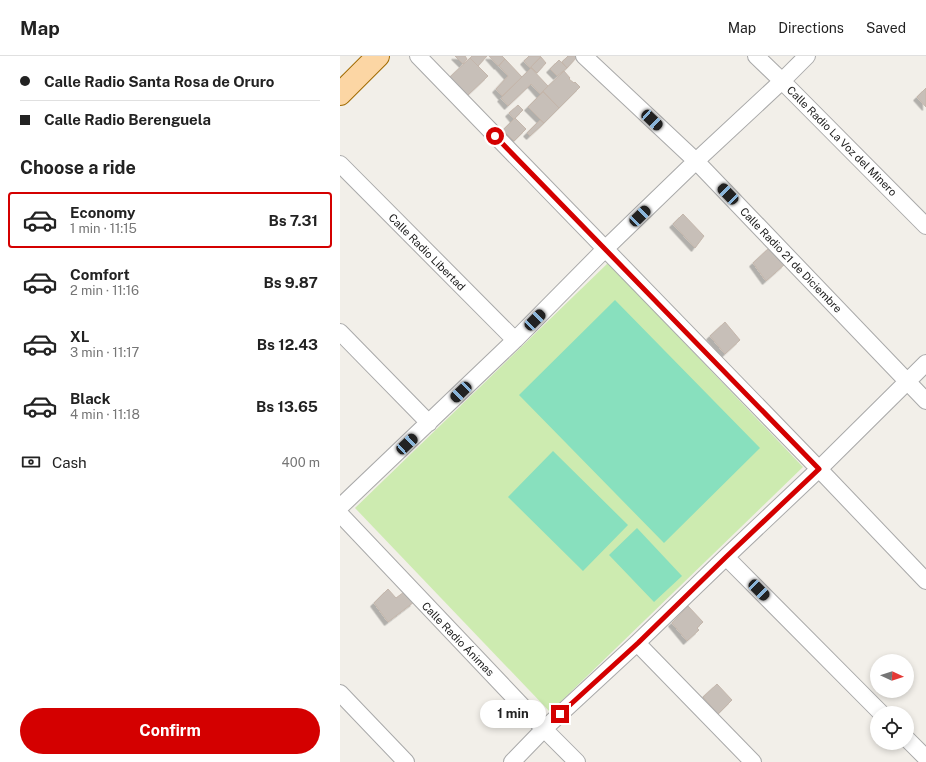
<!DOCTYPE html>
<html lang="en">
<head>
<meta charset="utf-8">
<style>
  :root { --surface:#fff; --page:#f6f6f6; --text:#222; --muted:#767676; --line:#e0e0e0; --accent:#d40000 }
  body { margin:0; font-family:"Public Sans",sans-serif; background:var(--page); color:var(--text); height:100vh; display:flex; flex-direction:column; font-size:15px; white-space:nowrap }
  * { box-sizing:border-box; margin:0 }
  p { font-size:13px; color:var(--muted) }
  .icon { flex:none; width:22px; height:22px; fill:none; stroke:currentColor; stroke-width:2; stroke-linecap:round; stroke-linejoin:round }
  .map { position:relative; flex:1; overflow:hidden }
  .details { display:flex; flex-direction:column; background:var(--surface); width:340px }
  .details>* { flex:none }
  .hud { display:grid; align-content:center; height:88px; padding:0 20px; background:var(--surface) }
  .needle { width:26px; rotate:93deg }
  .buttons { position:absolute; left:530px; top:598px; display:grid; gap:8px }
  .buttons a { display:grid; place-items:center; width:44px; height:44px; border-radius:50%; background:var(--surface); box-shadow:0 2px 6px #0003; font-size:20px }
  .end { position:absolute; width:18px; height:18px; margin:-9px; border:5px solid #d40000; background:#fff; box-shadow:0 0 0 2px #fff }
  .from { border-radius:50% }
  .bubble { position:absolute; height:28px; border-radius:14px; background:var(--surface); box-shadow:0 2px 6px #0003; font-size:13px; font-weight:700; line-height:28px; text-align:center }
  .car { position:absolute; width:12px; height:24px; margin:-12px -6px; border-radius:5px; box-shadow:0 0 3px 1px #0007; background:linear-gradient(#222 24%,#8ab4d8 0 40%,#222 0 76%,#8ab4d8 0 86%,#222 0) }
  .hud b { display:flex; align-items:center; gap:14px; height:38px; font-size:15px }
  .hud b+b { border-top:1px solid var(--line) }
  .hud i { width:10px; height:10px; background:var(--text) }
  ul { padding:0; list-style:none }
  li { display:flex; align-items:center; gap:12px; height:56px; margin:0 8px 6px; padding:0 12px; border:2px solid transparent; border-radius:4px }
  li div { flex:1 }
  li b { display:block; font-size:15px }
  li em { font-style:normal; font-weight:700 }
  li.active { border-color:var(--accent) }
  li>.icon { width:36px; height:36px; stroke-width:1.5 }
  h2 { padding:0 20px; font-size:18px; line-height:48px }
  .pay { display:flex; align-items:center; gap:10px; height:44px; padding:0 20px; font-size:15px }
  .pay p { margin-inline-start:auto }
  .cta { display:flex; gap:8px; margin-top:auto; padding:8px 20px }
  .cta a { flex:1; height:46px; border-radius:24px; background:var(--accent); color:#fff; font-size:16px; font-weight:700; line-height:46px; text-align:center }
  header { display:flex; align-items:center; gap:24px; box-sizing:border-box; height:56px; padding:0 20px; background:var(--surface); border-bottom:1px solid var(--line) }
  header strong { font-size:19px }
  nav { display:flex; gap:22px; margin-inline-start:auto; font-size:14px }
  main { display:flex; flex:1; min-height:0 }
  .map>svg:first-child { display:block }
</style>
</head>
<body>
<header>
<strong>Map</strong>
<nav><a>Map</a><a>Directions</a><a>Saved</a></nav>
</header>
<main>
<section class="details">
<div class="hud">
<b><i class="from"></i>Calle Radio Santa Rosa de Oruro</b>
<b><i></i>Calle Radio Berenguela</b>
</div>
<h2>Choose a ride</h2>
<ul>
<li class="active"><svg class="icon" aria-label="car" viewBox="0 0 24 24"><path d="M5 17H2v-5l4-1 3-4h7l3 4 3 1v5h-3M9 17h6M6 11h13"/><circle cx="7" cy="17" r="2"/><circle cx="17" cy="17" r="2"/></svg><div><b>Economy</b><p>1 min · 11:15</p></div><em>Bs 7.31</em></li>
<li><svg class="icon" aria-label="car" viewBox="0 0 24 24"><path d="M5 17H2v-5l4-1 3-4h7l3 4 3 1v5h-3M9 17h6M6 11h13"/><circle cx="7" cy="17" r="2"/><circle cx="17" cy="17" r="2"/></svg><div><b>Comfort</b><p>2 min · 11:16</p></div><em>Bs 9.87</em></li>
<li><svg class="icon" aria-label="car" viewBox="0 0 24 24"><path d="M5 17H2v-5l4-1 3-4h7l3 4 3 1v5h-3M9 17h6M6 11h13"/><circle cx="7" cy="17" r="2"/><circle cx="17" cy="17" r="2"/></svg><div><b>XL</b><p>3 min · 11:17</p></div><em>Bs 12.43</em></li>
<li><svg class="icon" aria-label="car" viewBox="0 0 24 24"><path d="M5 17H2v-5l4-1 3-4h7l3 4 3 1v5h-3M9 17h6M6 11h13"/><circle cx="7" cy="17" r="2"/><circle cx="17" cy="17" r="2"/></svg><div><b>Black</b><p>4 min · 11:18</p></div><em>Bs 13.65</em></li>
</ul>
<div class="pay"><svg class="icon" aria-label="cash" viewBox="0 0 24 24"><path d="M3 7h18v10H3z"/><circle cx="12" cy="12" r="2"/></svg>Cash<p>400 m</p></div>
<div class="cta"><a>Confirm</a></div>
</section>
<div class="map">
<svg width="586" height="706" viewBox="0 0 586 706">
  <defs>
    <filter id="shadow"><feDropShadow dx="-3.5" dy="3.5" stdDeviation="0" flood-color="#0004"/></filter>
  </defs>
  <rect width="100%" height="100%" fill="#f2efe9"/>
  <!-- grass -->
  <path fill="#cdebb0" d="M268,207L463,411L210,656L15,452Z"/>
  <!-- pitch -->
  <path fill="#88e0be" d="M275,244L420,392L324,487L179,339Z
    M213,395L288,469L243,515L168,441Z
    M297,472L342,520L314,546L269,499Z"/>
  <!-- building -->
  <path fill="#c7bfb8" stroke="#c4b6ab" filter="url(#shadow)" d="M115,0H125L127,3L123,8Z
    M132,0H147L138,10L130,2Z
    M149,0H162L165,3L158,10Z
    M189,0H201L190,12L184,5Z
    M228,0H236L237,1L227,12L222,6Z
    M201,1L206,7L197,17L191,11Z
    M130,2L148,20L128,39L110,21Z
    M165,3L182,21L162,40L156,33L168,20L159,10Z
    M219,4L227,12L217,20L210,13Z
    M191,12L208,30L200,38L191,28L168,50L161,42Z
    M224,15L230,22L229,23L234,27L235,26L240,31L219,52L203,35Z
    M586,32V51L577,41Z
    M203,36L219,52L204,67L188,51Z
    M178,49L183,54L174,63L169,57Z
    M175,62L186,73L174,85L163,74Z
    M200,64L204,67L190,80L187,77Z
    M343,158L364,180L355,192L333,168Z
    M430,191L445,208L426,225L413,207Z
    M385,266L400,284L385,298L370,280Z
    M48,533L56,542L64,536L74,546L48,566L34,547Z
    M348,550L363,566L357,572L359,574L347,585L332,567Z
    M377,628L392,644L378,658L363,641Z"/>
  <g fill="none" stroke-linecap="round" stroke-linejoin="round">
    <defs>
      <path id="street" d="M78,0L479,413L586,525
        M244,0L356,105L586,345
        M416,0L442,25L586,170
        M0,108L175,284
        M0,276L89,367
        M0,451L175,284L265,193L356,105L442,25L467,0
        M0,458L204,673L237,706
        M386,501L541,657
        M297,587L413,706
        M0,637L66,706
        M567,683L586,702
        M172,706L204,673L297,587L386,501L479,413L586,307"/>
      <path id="primary" d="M0,38L38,0"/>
    </defs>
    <!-- street casing -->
    <use href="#street" stroke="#a9a9a9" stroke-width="18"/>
    <!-- primary casing -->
    <use href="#primary" stroke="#a06b00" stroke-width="24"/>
    <!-- street -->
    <use href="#street" stroke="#fff" stroke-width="16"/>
    <!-- primary -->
    <use href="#primary" stroke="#fcd6a4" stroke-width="22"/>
  </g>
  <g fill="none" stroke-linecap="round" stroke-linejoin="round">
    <!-- route -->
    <path stroke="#d40000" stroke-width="5" d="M155,80L479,413L386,501L298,587L220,658"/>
  </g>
  <g text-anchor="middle" stroke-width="3" stroke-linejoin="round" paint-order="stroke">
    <!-- street labels -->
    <g font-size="11" fill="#222" stroke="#fff">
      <text transform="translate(502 85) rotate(45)" y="4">Calle Radio La Voz del Minero</text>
      <text transform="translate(87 196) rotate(45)" y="4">Calle Radio Libertad</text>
      <text transform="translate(451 204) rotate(46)" y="4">Calle Radio 21 de Diciembre</text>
      <text transform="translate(118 583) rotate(46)" y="4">Calle Radio Ánimas</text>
    </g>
  </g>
</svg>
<div class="buttons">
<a><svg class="needle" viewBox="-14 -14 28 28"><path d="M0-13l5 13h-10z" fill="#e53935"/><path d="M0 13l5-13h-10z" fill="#767676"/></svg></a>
<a><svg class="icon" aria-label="locate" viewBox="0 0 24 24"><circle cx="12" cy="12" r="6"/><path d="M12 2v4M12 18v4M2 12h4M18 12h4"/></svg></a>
</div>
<i class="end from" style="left:155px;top:80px"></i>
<i class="end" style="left:220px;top:658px"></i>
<div class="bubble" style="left:140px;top:644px;width:66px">1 min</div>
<i class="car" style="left:312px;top:64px;rotate:133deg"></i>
<i class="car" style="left:388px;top:138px;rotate:316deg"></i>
<i class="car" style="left:300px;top:160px;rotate:46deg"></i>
<i class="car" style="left:195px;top:264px;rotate:45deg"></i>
<i class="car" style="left:121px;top:336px;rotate:226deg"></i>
<i class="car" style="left:67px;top:388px;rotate:47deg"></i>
<i class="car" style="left:419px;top:534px;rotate:135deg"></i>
</div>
</main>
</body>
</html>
